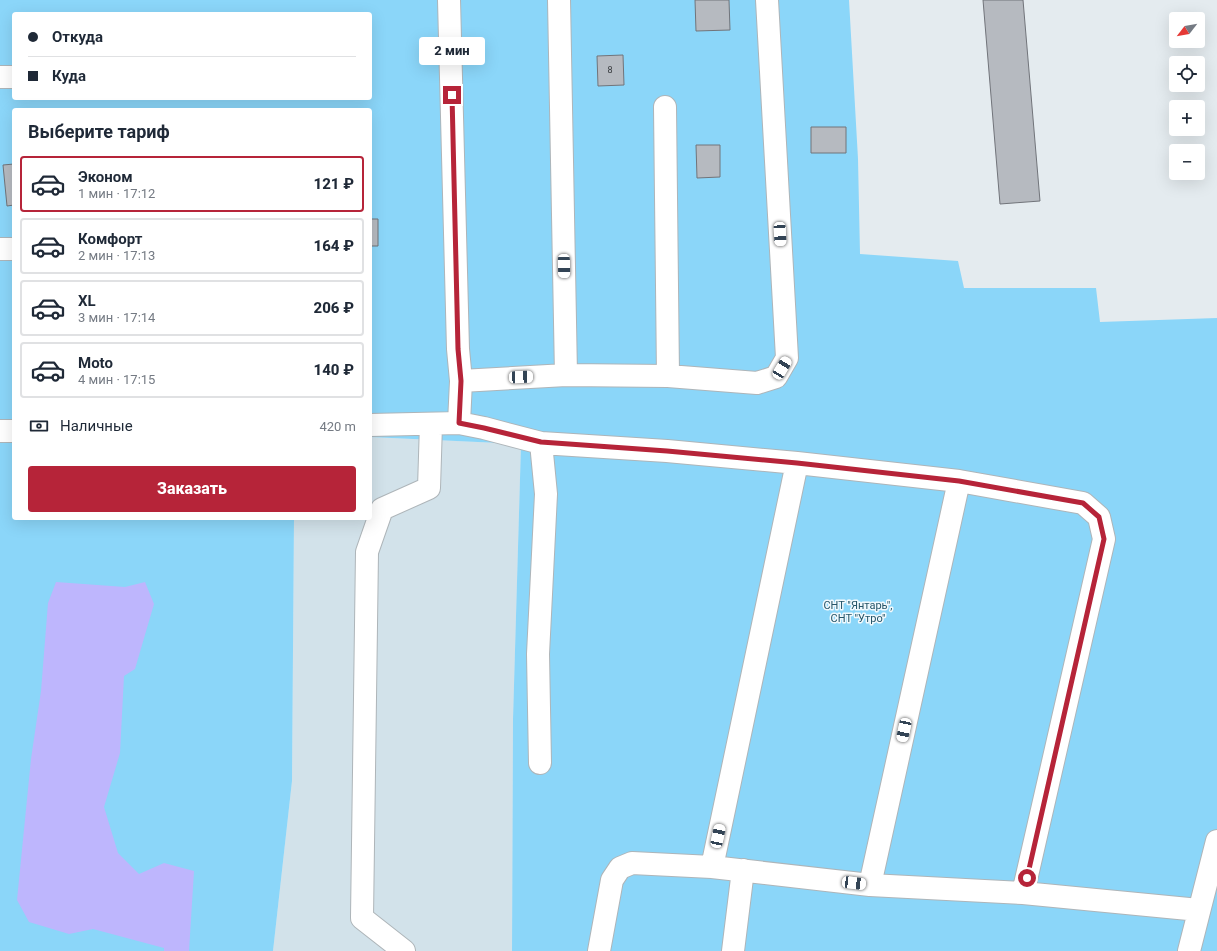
<!DOCTYPE html>
<html lang="ru">
<head>
<meta charset="utf-8">
<style>
  :root { --surface:#fff; --page:#f6f6f7; --text:#1f2937; --muted:#747a83; --line:#e0e1e3; --accent:#b62439 }
  body { margin:0; font-family:Roboto,sans-serif; background:var(--page); color:var(--text); height:100vh; display:flex; flex-direction:column; font-size:15px; white-space:nowrap }
  * { box-sizing:border-box; margin:0 }
  p { font-size:13px; color:var(--muted) }
  .icon { flex:none; width:22px; height:22px; fill:none; stroke:currentColor; stroke-width:2; stroke-linecap:round; stroke-linejoin:round }
  .map { position:relative; flex:1; overflow:hidden }
  .panel { position:absolute; left:12px; top:108px; width:360px; height:412px; display:flex; flex-direction:column; background:var(--surface); border-radius:4px; box-shadow:0 4px 16px #0002 }
  .panel>* { flex:none }
  .top-card { position:absolute; left:12px; top:12px; width:360px; height:88px; border-radius:4px; box-shadow:0 4px 16px #0002; display:grid; align-content:center; height:88px; padding:0 16px; background:var(--surface) }
  .needle { width:26px; rotate:239deg }
  .buttons { position:absolute; left:1169px; top:12px; display:grid; gap:8px }
  .buttons a { display:grid; place-items:center; width:36px; height:36px; border-radius:4px; background:var(--surface); box-shadow:0 4px 16px #0002; font-size:20px }
  .end { position:absolute; width:18px; height:18px; margin:-9px; border:5px solid #b62439; background:#fff; box-shadow:0 0 0 2px #fff }
  .from { border-radius:50% }
  .bubble { position:absolute; height:28px; border-radius:4px; background:var(--surface); box-shadow:0 4px 16px #0002; font-size:13px; font-weight:800; line-height:28px; text-align:center }
  .car { position:absolute; width:12px; height:24px; margin:-12px -6px; border-radius:5px; box-shadow:0 0 3px 1px #0007; background:linear-gradient(#fff 24%,#345 0 40%,#fff 0 76%,#345 0 86%,#fff 0) }
  .top-card b { display:flex; align-items:center; gap:14px; height:38px; font-size:15px }
  .top-card b+b { border-top:1px solid var(--line) }
  .top-card i { width:10px; height:10px; background:var(--text) }
  ul { padding:0; list-style:none }
  li { display:flex; align-items:center; gap:12px; height:56px; margin:0 8px 6px; padding:0 8px; border:2px solid var(--line); border-radius:4px }
  li div { flex:1 }
  li b { display:block; font-size:15px }
  li em { font-style:normal; font-weight:800 }
  li.current { border-color:var(--accent) }
  li>.icon { width:36px; height:36px; stroke-width:1.5 }
  h2 { padding:0 16px; font-size:18px; line-height:48px }
  .pay { display:flex; align-items:center; gap:10px; height:44px; padding:0 16px; font-size:15px }
  .pay p { margin-inline-start:auto }
  .primary-button { display:flex; gap:8px; margin-top:auto; padding:8px 16px }
  .primary-button a { flex:1; height:46px; border-radius:4px; background:var(--accent); color:#fff; font-size:16px; font-weight:800; line-height:46px; text-align:center }
  .map>svg:first-child { display:block }
</style>
</head>
<body>
<div class="map">
<svg width="1217" height="951" viewBox="0 0 1217 951">
  <rect width="100%" height="100%" fill="#e4ebef"/>
  <!-- built -->
  <path fill="#d2e2ea" d="M370,437L521,444L513,719L512,951H273L292,781L294,518H370Z"/>
  <!-- green -->
  <path fill="#8bd6f9" fill-rule="evenodd" d="M0,0H849L858,159L860,254L958,261L964,288H1096L1100,322L1217,318V951H512L513,719L521,444L370,437V110H14V518H294L292,781L273,951H0ZM14,14H370V98H14Z"/>
  <!-- water -->
  <path fill="#beb6fd" d="M56,582L125,587L145,582L154,604L135,669L124,676L120,753L104,807L118,853L139,874L164,863L194,871L189,951H164V948L93,929L69,934L29,922L17,900L31,759L41,691L48,603Z"/>
  <!-- building -->
  <path fill="#b6bac0" stroke="#71747a" d="M695,0H729L730,30L696,31Z
    M983,0H1023L1040,201L1000,204Z
    M623,55L624,85L598,86L597,56Z
    M811,127H846V153H811Z
    M696,145H720V177L697,178Z
    M14,164V205L7,206L3,165Z
    M370,219H378V246H370Z"/>
  <g fill="none" stroke-linecap="round" stroke-linejoin="round">
    <defs>
      <path id="minor" d="M449,0L458,349L461,381
        M559,0L566,375
        M0,77H14
        M665,107L668,376
        M0,249H14
        M459,423L461,381L566,375L668,376L757,383L776,377L787,358L767,0
        M370,425L459,423L484,428L541,443L667,451L797,463L959,481L1083,503L1099,517L1104,539L1023,893L870,885L712,867L632,863L620,868L612,880L599,951
        M0,431H14
        M540,763L538,654L546,494L541,443
        M712,867L797,463
        M870,885L959,481
        M1023,893L1199,910
        M404,951L362,918L367,552L382,509L429,488L431,424
        M733,951L743,870
        M1189,951L1217,841"/>
    </defs>
    <!-- minor casing -->
    <use href="#minor" stroke="#aeb5b9" stroke-width="24"/>
    <!-- minor -->
    <use href="#minor" stroke="#fff" stroke-width="22"/>
  </g>
  <g fill="none" stroke-linecap="round" stroke-linejoin="round">
    <!-- route -->
    <path stroke="#b62439" stroke-width="5" d="M452,95L458,349L461,381L459,423L484,428L541,442L667,451L797,463L959,481L1083,503L1099,517L1104,539L1027,878"/>
  </g>
  <g text-anchor="middle" stroke-width="3" stroke-linejoin="round" paint-order="stroke">
    <!-- number labels -->
    <g font-size="9" fill="#383b3e">
      <text x="610" y="73">8</text>
    </g>
    <!-- park labels -->
    <g font-size="11" fill="#255569" stroke="#f1f9fd">
      <text x="858" y="609">СНТ "Янтарь",<tspan x="858" dy="13">СНТ "Утро"</tspan></text>
    </g>
  </g>
</svg>
<div class="buttons">
<a><svg class="needle" viewBox="-14 -14 28 28"><path d="M0-13l5 13h-10z" fill="#e53935"/><path d="M0 13l5-13h-10z" fill="#747a83"/></svg></a>
<a><svg class="icon" aria-label="locate" viewBox="0 0 24 24"><circle cx="12" cy="12" r="6"/><path d="M12 2v4M12 18v4M2 12h4M18 12h4"/></svg></a>
<a>+</a>
<a>−</a>
</div>
<i class="end from" style="left:1027px;top:878px"></i>
<i class="end" style="left:452px;top:95px"></i>
<div class="bubble" style="left:419px;top:37px;width:66px">2 мин</div>
<i class="car" style="left:780px;top:234px;rotate:177deg"></i>
<i class="car" style="left:564px;top:266px;rotate:179deg"></i>
<i class="car" style="left:782px;top:368px;rotate:31deg"></i>
<i class="car" style="left:521px;top:377px;rotate:88deg"></i>
<i class="car" style="left:904px;top:730px;rotate:192deg"></i>
<i class="car" style="left:718px;top:836px;rotate:12deg"></i>
<i class="car" style="left:854px;top:883px;rotate:97deg"></i>
<div class="top-card">
<b><i class="from"></i>Откуда</b>
<b><i></i>Куда</b>
</div>
<section class="panel">
<h2>Выберите тариф</h2>
<ul>
<li class="current"><svg class="icon" aria-label="car" viewBox="0 0 24 24"><path d="M5 17H2v-5l4-1 3-4h7l3 4 3 1v5h-3M9 17h6M6 11h13"/><circle cx="7" cy="17" r="2"/><circle cx="17" cy="17" r="2"/></svg><div><b>Эконом</b><p>1 мин · 17:12</p></div><em>121 ₽</em></li>
<li><svg class="icon" aria-label="car" viewBox="0 0 24 24"><path d="M5 17H2v-5l4-1 3-4h7l3 4 3 1v5h-3M9 17h6M6 11h13"/><circle cx="7" cy="17" r="2"/><circle cx="17" cy="17" r="2"/></svg><div><b>Комфорт</b><p>2 мин · 17:13</p></div><em>164 ₽</em></li>
<li><svg class="icon" aria-label="car" viewBox="0 0 24 24"><path d="M5 17H2v-5l4-1 3-4h7l3 4 3 1v5h-3M9 17h6M6 11h13"/><circle cx="7" cy="17" r="2"/><circle cx="17" cy="17" r="2"/></svg><div><b>XL</b><p>3 мин · 17:14</p></div><em>206 ₽</em></li>
<li><svg class="icon" aria-label="car" viewBox="0 0 24 24"><path d="M5 17H2v-5l4-1 3-4h7l3 4 3 1v5h-3M9 17h6M6 11h13"/><circle cx="7" cy="17" r="2"/><circle cx="17" cy="17" r="2"/></svg><div><b>Moto</b><p>4 мин · 17:15</p></div><em>140 ₽</em></li>
</ul>
<div class="pay"><svg class="icon" aria-label="cash" viewBox="0 0 24 24"><path d="M3 7h18v10H3z"/><circle cx="12" cy="12" r="2"/></svg>Наличные<p>420 m</p></div>
<div class="primary-button"><a>Заказать</a></div>
</section>
</div>
</body>
</html>
